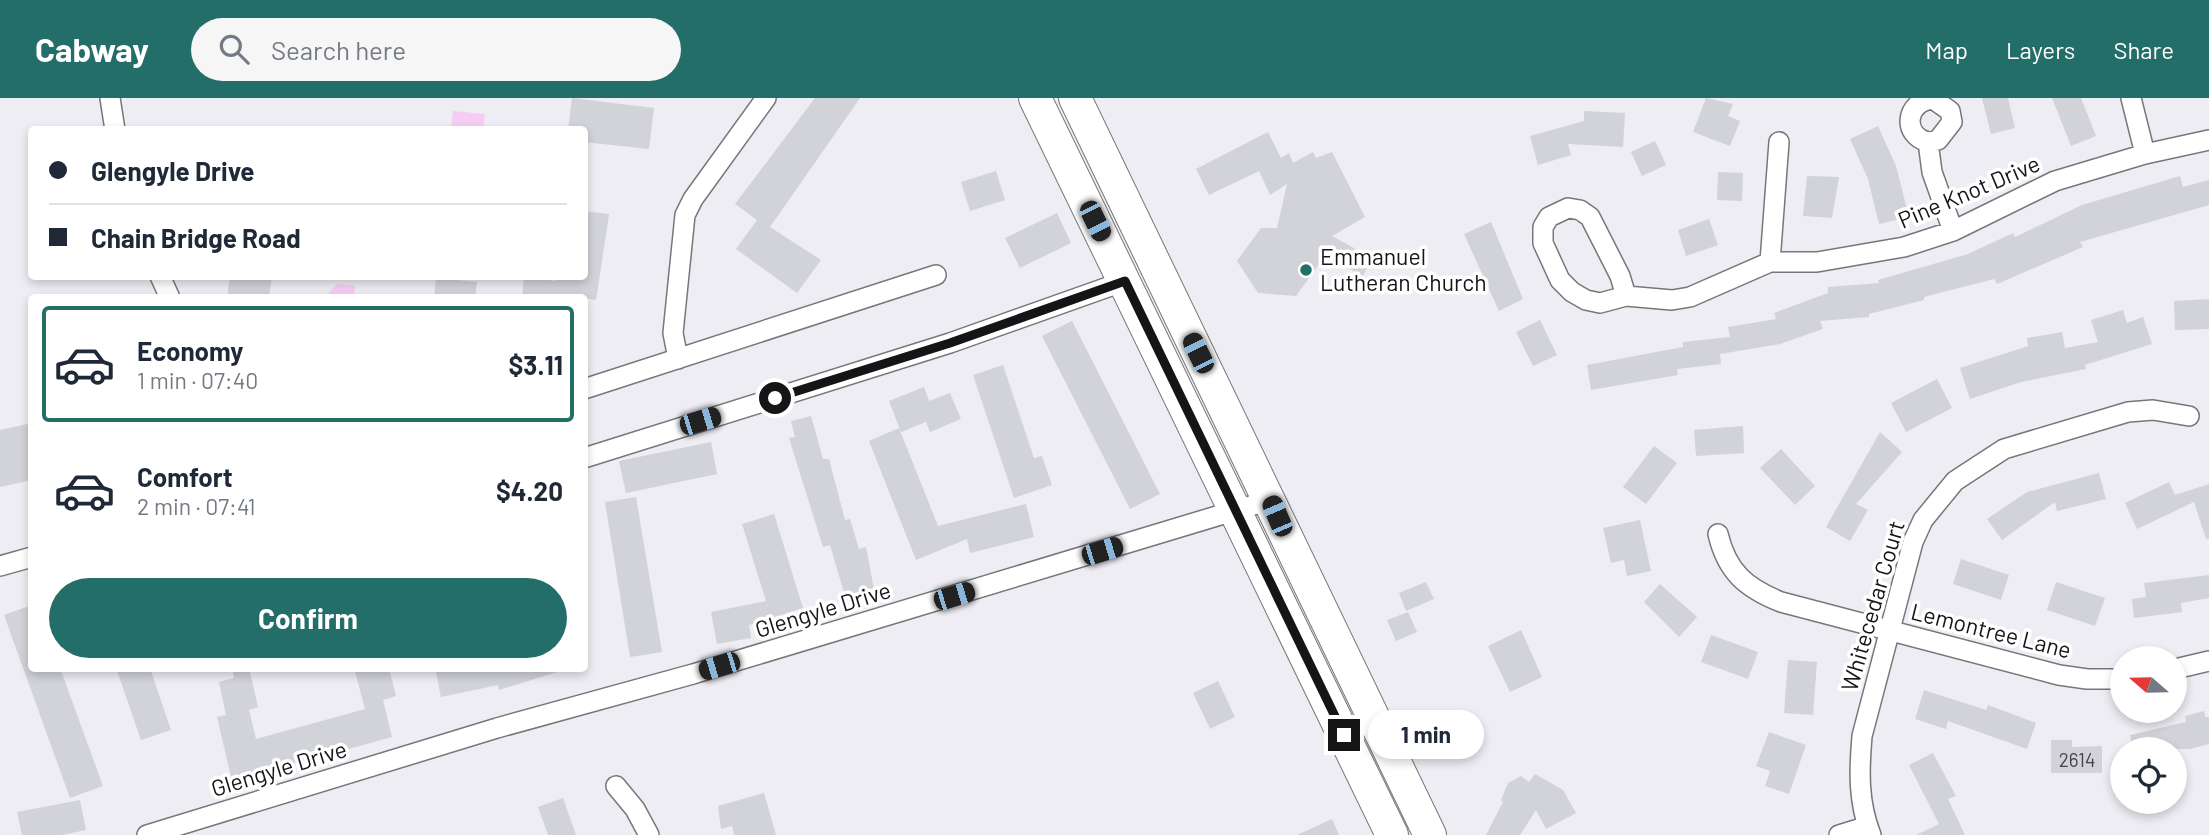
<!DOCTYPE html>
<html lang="en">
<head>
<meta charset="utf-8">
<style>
  :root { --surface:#fff; --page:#f6f6f7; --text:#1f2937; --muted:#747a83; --line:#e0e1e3; --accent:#246e69 }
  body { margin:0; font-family:Barlow,sans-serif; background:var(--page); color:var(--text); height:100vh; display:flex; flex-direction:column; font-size:26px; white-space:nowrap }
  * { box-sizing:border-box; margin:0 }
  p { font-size:23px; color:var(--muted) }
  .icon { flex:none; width:38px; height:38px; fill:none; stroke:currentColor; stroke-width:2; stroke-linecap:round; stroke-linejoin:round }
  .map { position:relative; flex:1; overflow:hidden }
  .side { position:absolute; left:28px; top:196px; width:560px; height:378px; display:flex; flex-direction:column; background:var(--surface); border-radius:7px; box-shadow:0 4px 10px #0003 }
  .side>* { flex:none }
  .top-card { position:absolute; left:28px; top:28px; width:560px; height:154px; border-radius:7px; box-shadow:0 4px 10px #0003; display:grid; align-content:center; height:154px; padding:0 21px; background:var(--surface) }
  .needle { width:46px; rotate:290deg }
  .tools { position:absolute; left:2110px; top:548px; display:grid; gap:14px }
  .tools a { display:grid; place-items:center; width:77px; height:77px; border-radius:50%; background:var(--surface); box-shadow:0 4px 10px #0003; font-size:35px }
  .end { position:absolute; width:32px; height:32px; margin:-16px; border:9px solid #151517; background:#fff; box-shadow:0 0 0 4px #fff }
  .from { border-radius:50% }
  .bubble { position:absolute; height:49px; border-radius:24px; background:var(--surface); box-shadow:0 4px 10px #0003; font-size:23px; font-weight:700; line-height:49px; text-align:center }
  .car { position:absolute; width:21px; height:42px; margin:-21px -10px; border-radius:9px; box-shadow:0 0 5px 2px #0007; background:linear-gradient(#222 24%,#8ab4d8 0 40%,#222 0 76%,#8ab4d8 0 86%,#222 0) }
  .top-card b { display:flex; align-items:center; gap:24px; height:66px; font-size:26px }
  .top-card b+b { border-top:2px solid var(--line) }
  .top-card i { width:18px; height:18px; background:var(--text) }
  ul { padding:12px 0 0; list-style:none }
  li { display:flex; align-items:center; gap:21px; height:116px; margin:0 14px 10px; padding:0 7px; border:4px solid transparent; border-radius:7px }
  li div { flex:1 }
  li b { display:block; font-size:26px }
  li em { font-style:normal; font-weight:700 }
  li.current { border-color:var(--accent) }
  li>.icon { width:63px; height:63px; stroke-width:1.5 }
  .action { display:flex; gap:14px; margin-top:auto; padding:14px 21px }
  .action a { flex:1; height:80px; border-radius:42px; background:var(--accent); color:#fff; font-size:28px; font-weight:700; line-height:80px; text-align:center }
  header { display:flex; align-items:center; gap:42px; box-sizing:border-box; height:98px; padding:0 35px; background:var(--accent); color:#fff }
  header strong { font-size:33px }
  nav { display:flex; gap:38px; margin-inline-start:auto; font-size:24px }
  .search { width:490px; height:63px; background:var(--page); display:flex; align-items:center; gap:18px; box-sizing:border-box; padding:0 24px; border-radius:38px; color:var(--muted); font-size:26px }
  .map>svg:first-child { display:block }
</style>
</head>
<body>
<header>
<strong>Cabway</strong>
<div class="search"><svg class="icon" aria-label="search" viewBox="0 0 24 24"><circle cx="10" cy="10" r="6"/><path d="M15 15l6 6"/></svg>Search here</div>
<nav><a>Map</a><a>Layers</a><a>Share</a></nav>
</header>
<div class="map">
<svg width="2209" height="737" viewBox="0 0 2209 737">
  <rect width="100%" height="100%" fill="#ededf3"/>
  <!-- green -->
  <path fill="#f6ccf3" d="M453,13L485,16L483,31H451Z
    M337,186L355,188L354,199H325Z"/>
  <!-- building -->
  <path fill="#d1d3d9" d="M572,0L654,10L649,51L584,44V32H568Z
    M815,0H860L770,129L821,162L797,195L736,151L757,122L735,106Z
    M1706,0L1733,6L1728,18L1740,23L1730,48L1693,34Z
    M1982,0H2008L2015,30L1991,36Z
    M2052,0H2081L2096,38L2071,48Z
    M1584,13L1625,15L1623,49L1568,46L1571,57L1538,67L1530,38L1584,23Z
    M1878,28L1896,68L1909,119L1879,126L1868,81L1850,41Z
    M1268,34L1281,60L1289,55L1293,65L1313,54L1316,60L1332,54L1365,119L1332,138L1372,160L1363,178L1325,158L1296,198L1258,195L1237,163L1261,130H1277L1287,86L1270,97L1259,73L1209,97L1196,71Z
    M1655,43L1666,67L1642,78L1631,54Z
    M996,73L1005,102L970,113L961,84Z
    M1718,74L1743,75L1742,103L1717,102Z
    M1807,78L1839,79L1832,120L1803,118Z
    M2180,78L2183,89L2209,82V107L2080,144L2083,149L1997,186L1994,181L1924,199V202L1869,216V219L1820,223L1823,231L1780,246L1720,256L1721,266L1677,271L1678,277L1591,292L1587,267L1683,249V244L1730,239L1728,229L1776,221L1774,215L1828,195V189L1879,185L1878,182L1968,156L2013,135L2015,139L2082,107Z
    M584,113L609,116L596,202L560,197L559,200H522L524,178L556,183V178H584Z
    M1057,115L1071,145L1020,170L1005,140Z
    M1709,121L1718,147L1686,158L1678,132Z
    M1491,124L1523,201L1499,213L1464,136Z
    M230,178H272L269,200H227Z
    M436,180L477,184L475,200H434Z
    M2209,201V231L2175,232L2174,203Z
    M2123,212L2127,225L2143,219L2152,246L2085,267L2086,271L2021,284L1970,301L1960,270L2028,248L2027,240L2062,234L2065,250L2098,244L2091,222Z
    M1540,222L1557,257L1533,268L1516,234Z
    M1072,223L1160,396L1130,411L1042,238Z
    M1003,267L1034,360L1042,358L1052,387L1014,400L973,277Z
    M1937,281L1952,310L1906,334L1891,305Z
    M924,289L929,303L950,295L961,321L930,334L926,324L901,334L889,303Z
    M811,318L823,361H829L845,422L850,421L859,451L866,449L875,497L847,505L830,447L823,449L789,340L795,339L791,323Z
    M32,325V382L0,389V332Z
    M1743,328L1744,355L1696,358L1694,332Z
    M899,330L938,428L1026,406L1034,439L970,455L967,441L916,462L869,343Z
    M1880,334L1902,354L1856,406L1868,412L1850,443L1826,429Z
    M711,344L717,376L626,395L619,363Z
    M1654,348L1677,365L1646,406L1623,389Z
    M1781,351L1815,388L1795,407L1760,370Z
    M2099,375L2106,401L2057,413L2055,404L2002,442L1987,421L2027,394Z
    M2169,384L2175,397L2209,386V441H2206L2194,404L2137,431L2125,405Z
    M636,399L662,554L630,559L605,404Z
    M774,416L803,510L749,527L751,540L717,546L711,514L766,503L742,426Z
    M1640,422L1651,473L1627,478L1624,462L1611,465L1603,430Z
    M1961,461L2009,477L2001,502L1953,486Z
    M2209,477V500L2181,505L2182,514L2134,520L2132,501L2146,499L2144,485Z
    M1426,484L1434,501L1406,513L1399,495Z
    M2056,484L2105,500L2095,528L2047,512Z
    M1660,486L1697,519L1679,539L1644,504Z
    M32,507V570H60L103,688L70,700L4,517Z
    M1408,514L1417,534L1396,543L1387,522Z
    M1521,532L1542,579L1510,594L1488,548Z
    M1711,537L1758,554L1748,581L1701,564Z
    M1788,562L1817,564L1813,617L1784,615Z
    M116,570H150L171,632L141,642Z
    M232,570H249L258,609L249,612L256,641L365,611L354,570H389L396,598L383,602L392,639L232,683L217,619L226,617L219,584L234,580Z
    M435,570H557V574L499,592L498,587L441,599Z
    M1218,583L1235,619L1210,631L1193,595Z
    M1924,592L1986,612L1988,607L2036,625L2027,651L1948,623L1946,631L1915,621Z
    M2204,613L2205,619H2209V646L2190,651H2133L2130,637L2186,624L2185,618Z
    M1769,634L1806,647L1789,696L1765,688L1770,673L1756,668Z
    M2051,642H2072V649L2102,648V675H2051Z
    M1933,655L1956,698L1948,701L1965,737H1916L1939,726L1909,667Z
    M1535,676L1563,692L1576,715L1546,731L1536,712L1520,737H1486L1503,704L1501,702L1508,685L1521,678L1529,684Z
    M764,695L776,737H734L732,728L721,731L718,708Z
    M563,700L576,737H548L538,709Z
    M80,702L86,732L62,737H22L17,714Z
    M1332,721L1339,737H1297Z"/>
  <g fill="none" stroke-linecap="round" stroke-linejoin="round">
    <defs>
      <path id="street" d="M110,0L115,32
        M2131,0L2145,56
        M1928,44L1938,42L1952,24L1950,13L1933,1C1906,3 1901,37 1928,44L1932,74L1953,133
        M1770,164L1779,44
        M160,178L170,200
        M1626,198L1620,178L1590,119L1580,112L1568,110L1549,119L1543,129V145L1560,182L1572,194L1586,202L1600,205L1626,198L1672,202L1690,199L1770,164H1817L1904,149L1953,133L2055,83L2145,56L2209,42
        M678,261L673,235L685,117L693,101L766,0
        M584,291L936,177
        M584,360L950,245L1125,183
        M1718,436C1727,474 1746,490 1781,504L2059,577L2087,581H2123
        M0,468L32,459
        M2175,571L2209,563
        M616,688L635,711L649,737
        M147,737L497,630L693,576L1270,402
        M1839,737L1868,728
        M1871,737C1858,704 1859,673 1862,638L1913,444L1923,422L1955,383L2004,351L2128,314L2153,312L2189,318"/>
      <path id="primary" d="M1035,0L1392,737
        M1075,0L1430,737"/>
    </defs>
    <!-- street casing -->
    <use href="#street" stroke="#76767b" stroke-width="22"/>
    <!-- primary casing -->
    <use href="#primary" stroke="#76767b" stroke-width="34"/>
    <!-- street -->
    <use href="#street" stroke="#fff" stroke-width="19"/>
    <!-- primary -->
    <use href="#primary" stroke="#fff" stroke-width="32"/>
  </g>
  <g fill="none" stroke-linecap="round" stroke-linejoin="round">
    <!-- route -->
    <path stroke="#151517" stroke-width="9" d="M775,300L950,245L1125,183L1344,637"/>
  </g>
  <!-- markers -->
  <circle fill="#246e69" stroke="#fff" stroke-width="2.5" cx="1306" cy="172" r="7"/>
  <g text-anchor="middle" stroke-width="7" stroke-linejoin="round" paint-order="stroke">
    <!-- number labels -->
    <g font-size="19" fill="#444448">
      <text x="2077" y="669">2614</text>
    </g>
    <!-- street labels -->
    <g font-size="23" fill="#151517" stroke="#fff">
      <text transform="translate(1969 94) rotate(-23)" y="8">Pine Knot Drive</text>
      <text transform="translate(1873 508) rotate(-74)" y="8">Whitecedar Court</text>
      <text transform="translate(823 512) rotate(-17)" y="8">Glengyle Drive</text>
      <text transform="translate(1991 533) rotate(14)" y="8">Lemontree Lane</text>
      <text transform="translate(279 671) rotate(-17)" y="8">Glengyle Drive</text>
    </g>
    <!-- poi labels -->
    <g font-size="23" fill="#151517" stroke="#fff" text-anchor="start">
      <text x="1320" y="167">Emmanuel<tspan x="1320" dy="26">Lutheran Church</tspan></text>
    </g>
  </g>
</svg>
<div class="tools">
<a><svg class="needle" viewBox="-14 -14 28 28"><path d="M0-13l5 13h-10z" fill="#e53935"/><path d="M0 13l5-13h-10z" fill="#747a83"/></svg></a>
<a><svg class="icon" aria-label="locate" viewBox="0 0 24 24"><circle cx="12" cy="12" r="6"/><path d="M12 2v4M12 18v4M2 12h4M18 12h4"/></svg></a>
</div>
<i class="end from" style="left:775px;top:300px"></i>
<i class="end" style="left:1344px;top:637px"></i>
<div class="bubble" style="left:1368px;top:612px;width:116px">1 min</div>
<i class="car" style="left:1095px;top:123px;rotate:154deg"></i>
<i class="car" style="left:1198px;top:255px;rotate:334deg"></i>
<i class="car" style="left:700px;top:323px;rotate:73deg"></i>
<i class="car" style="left:1277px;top:418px;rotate:337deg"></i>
<i class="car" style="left:1102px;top:453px;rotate:73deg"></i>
<i class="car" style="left:954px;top:498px;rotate:73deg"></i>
<i class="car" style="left:719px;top:568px;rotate:253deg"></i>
<div class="top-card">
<b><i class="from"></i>Glengyle Drive</b>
<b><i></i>Chain Bridge Road</b>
</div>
<section class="side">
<ul>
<li class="current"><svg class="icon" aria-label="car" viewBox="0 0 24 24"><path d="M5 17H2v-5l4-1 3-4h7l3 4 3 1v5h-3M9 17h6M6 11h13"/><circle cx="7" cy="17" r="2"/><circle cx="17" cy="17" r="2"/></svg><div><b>Economy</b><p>1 min · 07:40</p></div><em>$3.11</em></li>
<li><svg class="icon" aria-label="car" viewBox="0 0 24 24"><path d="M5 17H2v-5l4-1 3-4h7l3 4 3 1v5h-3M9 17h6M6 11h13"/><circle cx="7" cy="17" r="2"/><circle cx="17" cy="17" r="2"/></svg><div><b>Comfort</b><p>2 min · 07:41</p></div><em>$4.20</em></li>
</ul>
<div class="action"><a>Confirm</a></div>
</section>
</div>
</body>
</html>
